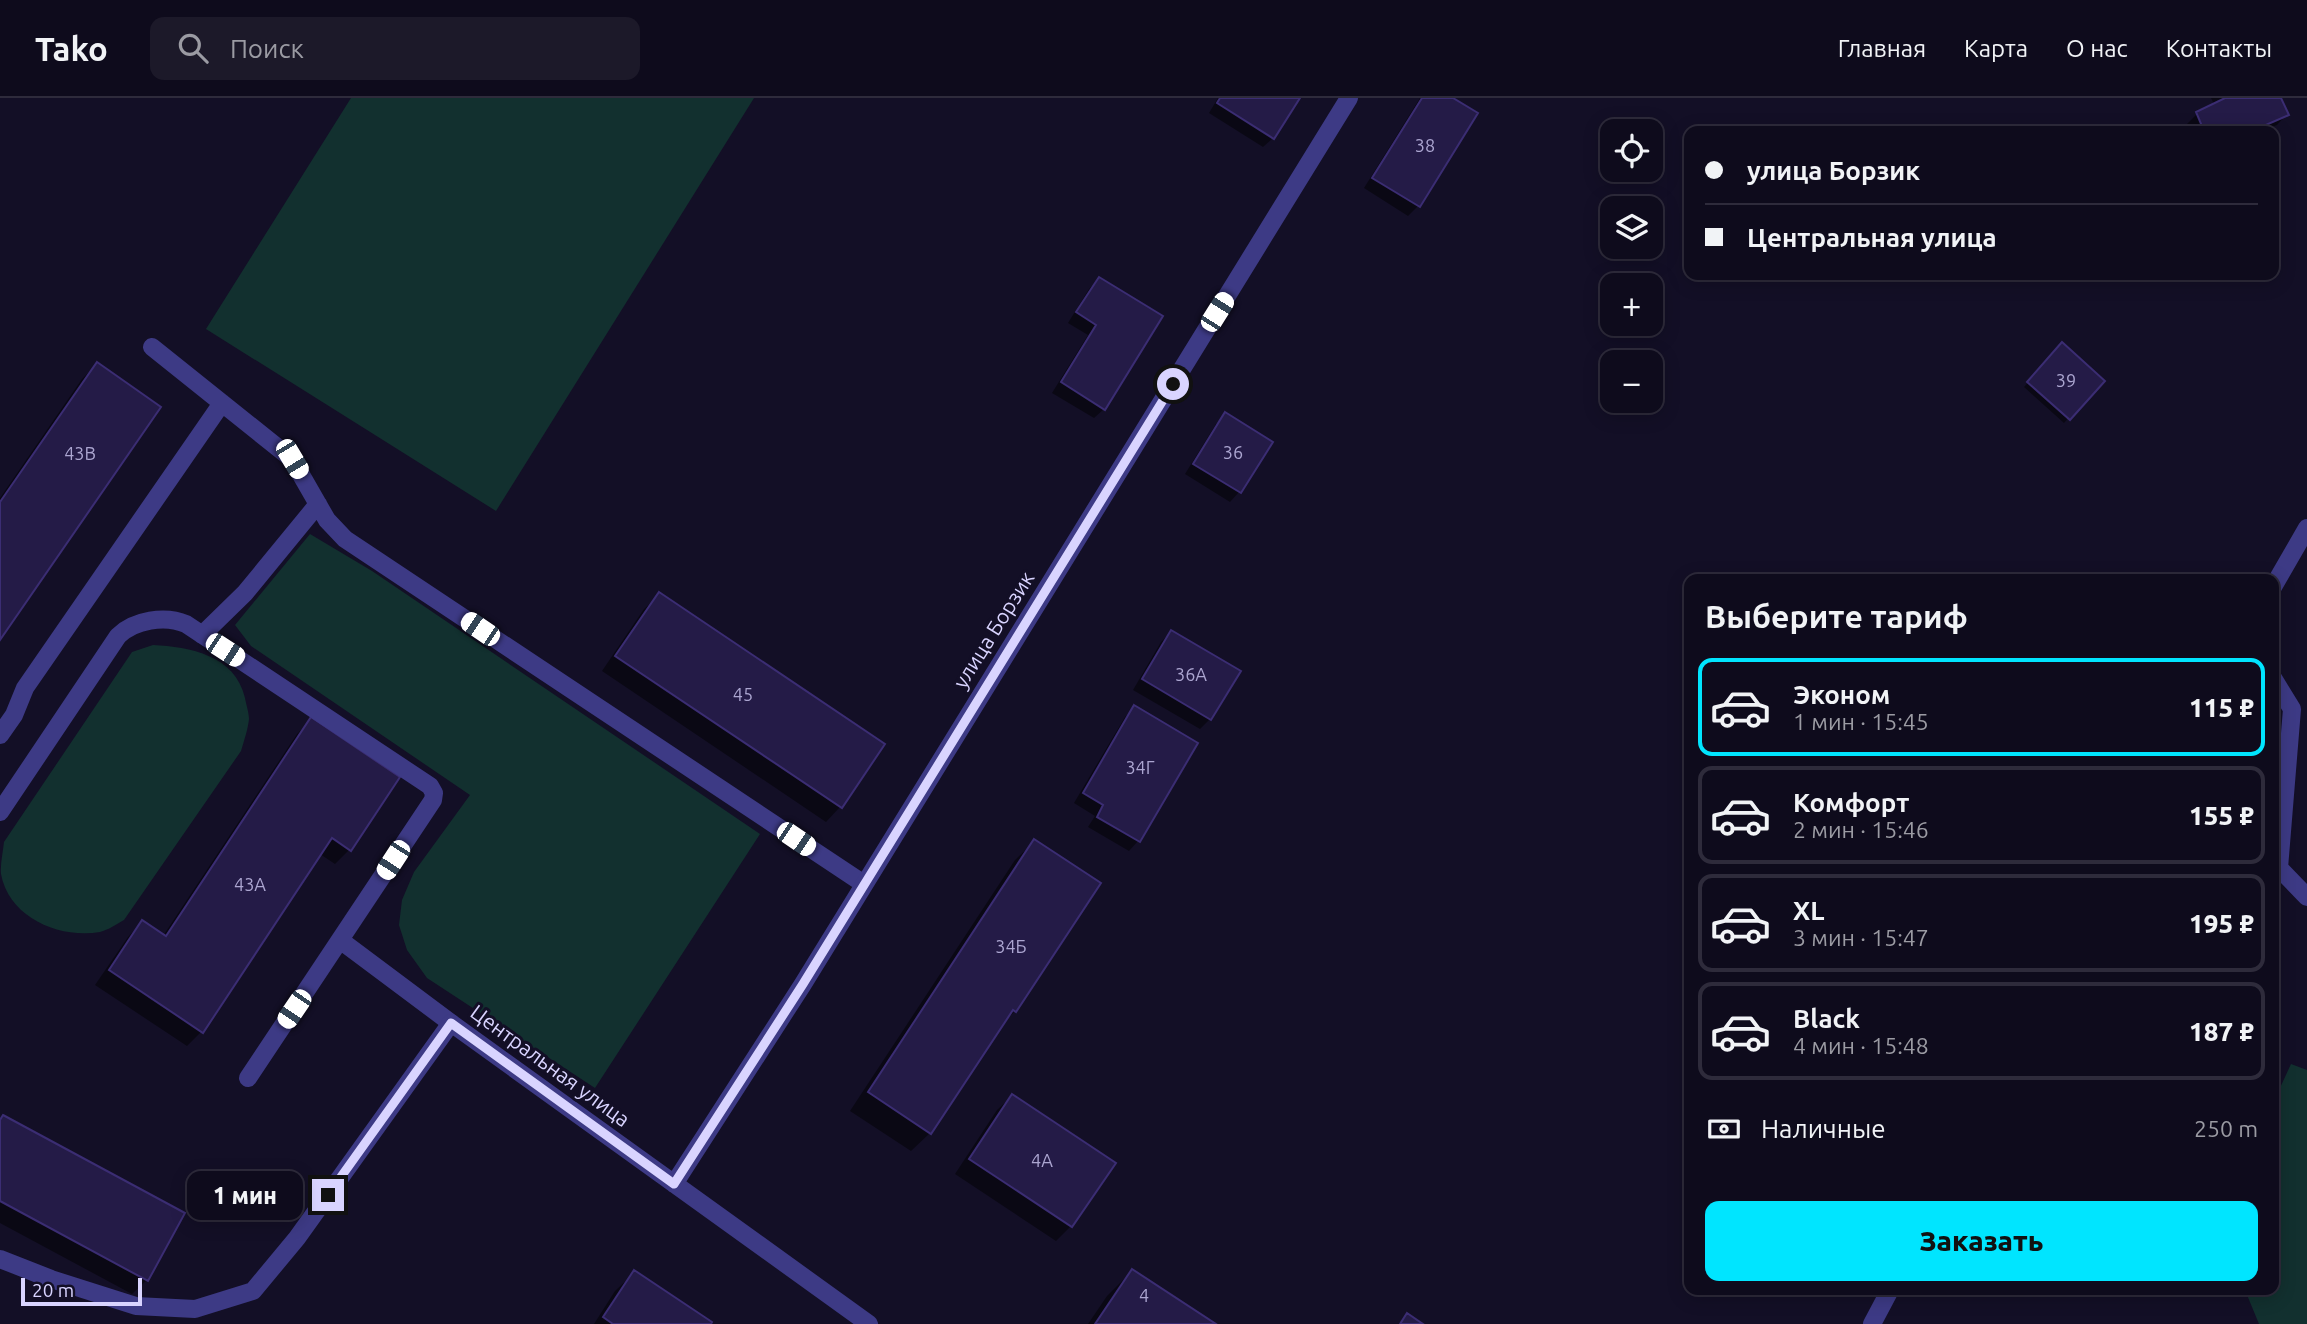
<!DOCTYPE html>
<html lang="ru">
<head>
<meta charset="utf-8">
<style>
  :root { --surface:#0e0b1c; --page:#1c1929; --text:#f1f3f6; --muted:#9b9ba3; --line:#2e2b3b; --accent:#00e5ff }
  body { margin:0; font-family:Ubuntu,sans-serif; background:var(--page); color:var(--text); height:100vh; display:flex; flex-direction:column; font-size:26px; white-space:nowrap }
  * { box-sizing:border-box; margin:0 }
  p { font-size:23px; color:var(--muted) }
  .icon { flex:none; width:38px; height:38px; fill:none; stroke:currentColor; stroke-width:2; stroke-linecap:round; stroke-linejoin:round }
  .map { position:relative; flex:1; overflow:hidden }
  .panel { position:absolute; left:1684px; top:476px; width:595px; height:721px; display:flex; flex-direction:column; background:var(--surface); border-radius:14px; box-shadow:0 4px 18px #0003,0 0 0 2px var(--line) }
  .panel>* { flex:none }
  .banner { position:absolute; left:1684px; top:28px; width:595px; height:154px; border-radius:14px; box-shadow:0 4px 18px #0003,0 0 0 2px var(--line); display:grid; align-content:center; height:154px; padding:0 21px; background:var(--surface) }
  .controls { position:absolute; left:1600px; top:21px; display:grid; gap:14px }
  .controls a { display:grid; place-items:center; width:63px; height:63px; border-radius:14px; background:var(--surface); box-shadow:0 4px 18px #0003,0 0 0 2px var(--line); font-size:35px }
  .scale { position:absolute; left:21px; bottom:18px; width:121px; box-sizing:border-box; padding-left:7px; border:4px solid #d9d4ff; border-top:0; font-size:19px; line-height:24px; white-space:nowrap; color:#d9d4ff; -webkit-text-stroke:5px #130f26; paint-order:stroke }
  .end { position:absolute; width:32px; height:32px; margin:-16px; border:9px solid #d9d4ff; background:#111; box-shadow:0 0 0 4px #111 }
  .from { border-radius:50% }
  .bubble { position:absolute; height:49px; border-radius:14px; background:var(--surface); box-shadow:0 4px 18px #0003,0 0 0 2px var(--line); font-size:23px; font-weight:800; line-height:49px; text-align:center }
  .car { position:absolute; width:21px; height:42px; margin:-21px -10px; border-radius:9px; box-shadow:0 0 5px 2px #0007; background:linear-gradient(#fff 24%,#345 0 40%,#fff 0 76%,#345 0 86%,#fff 0) }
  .banner b { display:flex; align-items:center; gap:24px; height:66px; font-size:26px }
  .banner b+b { border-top:2px solid var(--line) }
  .banner i { width:18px; height:18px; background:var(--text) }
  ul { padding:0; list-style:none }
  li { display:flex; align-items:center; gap:21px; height:98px; margin:0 14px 10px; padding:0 7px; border:4px solid var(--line); border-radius:14px }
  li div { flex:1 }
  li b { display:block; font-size:26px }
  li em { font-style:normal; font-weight:800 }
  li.active { border-color:var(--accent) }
  li>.icon { width:63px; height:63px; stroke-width:1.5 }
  h2 { padding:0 21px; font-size:32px; line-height:84px }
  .pay { display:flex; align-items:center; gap:18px; height:77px; padding:0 21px; font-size:26px }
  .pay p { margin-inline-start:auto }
  .action { display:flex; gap:14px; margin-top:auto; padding:14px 21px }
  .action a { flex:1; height:80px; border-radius:14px; background:var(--accent); color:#111; font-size:28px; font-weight:800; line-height:80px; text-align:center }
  header { display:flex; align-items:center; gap:42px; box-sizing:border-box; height:98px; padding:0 35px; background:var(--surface); border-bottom:2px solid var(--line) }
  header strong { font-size:33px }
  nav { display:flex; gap:38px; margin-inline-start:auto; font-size:24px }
  .search { width:490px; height:63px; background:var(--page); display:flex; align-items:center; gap:18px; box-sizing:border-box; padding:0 24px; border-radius:14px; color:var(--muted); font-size:26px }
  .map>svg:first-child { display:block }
</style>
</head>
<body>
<header>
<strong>Tako</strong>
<div class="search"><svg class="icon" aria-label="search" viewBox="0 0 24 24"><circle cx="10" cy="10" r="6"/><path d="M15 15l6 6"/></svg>Поиск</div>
<nav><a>Главная</a><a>Карта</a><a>О нас</a><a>Контакты</a></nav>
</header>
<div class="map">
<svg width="2307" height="1226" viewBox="0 0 2307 1226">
  <rect width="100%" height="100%" fill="#130f26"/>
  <!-- green -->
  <path fill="#12302f" d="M351,0H754L496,413L206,231Z
    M310,436L372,473L760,736L595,990L427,880L407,852L399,827L402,802L414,774L470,697L251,548L235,527Z
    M153,547C190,549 235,557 245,600C246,606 249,615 249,621C248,631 244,643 241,653L124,822C117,826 108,832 100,834C60,841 9,820 1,776C0,767 3,754 4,744L132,554Z
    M2291,966L2307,972V1226H2259L2245,1192H2273V1005Z"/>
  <!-- shadow -->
  <path fill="#0007" d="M1218,0H1298L1273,40L1263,49L1209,15Z
    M1420,0H1450L1418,108L1408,118L1364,90Z
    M2211,0H2279L2286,17L2277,27L2261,33H2190L2187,26L2197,16L2215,8Z
    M1099,181L1104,311L1094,320L1052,295L1088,237L1068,225L1089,191Z
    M2062,247L2102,283L2064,325L2024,289Z
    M97,266L0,539V400L82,281Z
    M1226,317L1271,344L1239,394L1230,404L1185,376L1216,326Z
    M659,497L882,647L840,709L826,724L602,573L644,511Z
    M1171,534L1210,621L1200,631L1133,592L1161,544Z
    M1134,610L1195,646L1138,743L1129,753L1088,729L1095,718L1074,705L1125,619Z
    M311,622L349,752L335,766L320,756L201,934L187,948L95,887L128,839L142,824L163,838L297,636Z
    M1034,744L1015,913L1002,926L930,1035L911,1053L850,1013L1015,762Z
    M1012,998L1071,1128L1056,1143L955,1076L997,1012Z
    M0,1022L147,1182L132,1196L0,1125Z
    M1132,1173L1213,1226H1088L1107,1198Z
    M634,1175L709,1226H594L615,1193Z
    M1815,1192H1836L1829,1199Z"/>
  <!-- building -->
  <path fill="#241b47" stroke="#3b2d73" stroke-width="2" d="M1220,0H1300L1274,41L1217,5Z
    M1422,0H1453L1478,15L1420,109L1372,80Z
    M2225,0H2281L2289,17L2252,33H2204L2196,14Z
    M1099,179L1163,218L1105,312L1061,284L1096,227L1076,214Z
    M2062,244L2105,283L2070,322L2027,284Z
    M97,264L161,309L0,542V404Z
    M1225,314L1273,344L1241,395L1193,366Z
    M659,494L885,646L842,710L615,558Z
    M1171,532L1241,573L1211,622L1142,581Z
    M1134,607L1198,645L1140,744L1097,719L1103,707L1083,695Z
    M311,619L400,679L351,753L332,740L203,935L109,872L142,822L166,838Z
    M1034,741L1101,785L1016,914L1013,912L931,1036L868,994Z
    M1012,996L1116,1065L1072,1129L969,1061Z
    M3,1017L185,1115L148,1183L0,1103V1022Z
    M1132,1171L1216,1226H1095Z
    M634,1172L712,1224L711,1226H613L603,1219Z
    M1407,1215L1423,1226H1400Z"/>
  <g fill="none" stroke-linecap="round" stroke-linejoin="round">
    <!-- service -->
    <path stroke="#3d3a85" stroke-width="18" d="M152,249L292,361L327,422L345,441L864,786
      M202,537L245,495L318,406
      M0,637L14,617L25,590L222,305
      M0,714L118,538C134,522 165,517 186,526L430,688L434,695L433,702L248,980
      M340,842L451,925"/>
    <!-- minor -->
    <path stroke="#3d3a85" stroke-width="18" d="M2273,489L2307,430
      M2273,580L2292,611L2279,770L2307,799
      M674,1086L803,886L1349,0
      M0,1161L51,1181L136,1208L195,1211L253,1193L297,1140L451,925L869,1226
      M1872,1226L1890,1192"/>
  </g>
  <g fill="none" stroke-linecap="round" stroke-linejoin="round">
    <!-- route -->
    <path stroke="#d9d4ff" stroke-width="9" d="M328,1097L451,925L674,1086L803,886L1173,286"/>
  </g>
  <g text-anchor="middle" stroke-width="6" stroke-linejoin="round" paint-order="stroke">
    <!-- number labels -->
    <g font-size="18" fill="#aca6d1">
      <text x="1425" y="54">38</text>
      <text x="2066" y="289">39</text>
      <text x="1233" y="361">36</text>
      <text x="80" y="362">43В</text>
      <text x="1191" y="583">36А</text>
      <text x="743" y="603">45</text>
      <text x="1140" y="676">34Г</text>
      <text x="250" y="793">43А</text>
      <text x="1011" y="855">34Б</text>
      <text x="1042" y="1069">4А</text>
      <text x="1144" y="1204">4</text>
    </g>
    <!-- street labels -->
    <g font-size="21" fill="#d9d4ff" stroke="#130f26">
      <text transform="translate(994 532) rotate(-58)" y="7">улица Борзик</text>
      <text transform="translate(550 968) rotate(36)" y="7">Центральная улица</text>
    </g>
  </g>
</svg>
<div class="controls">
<a><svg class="icon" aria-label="locate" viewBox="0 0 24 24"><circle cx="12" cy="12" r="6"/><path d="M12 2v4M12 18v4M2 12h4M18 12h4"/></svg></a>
<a><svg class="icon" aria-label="layers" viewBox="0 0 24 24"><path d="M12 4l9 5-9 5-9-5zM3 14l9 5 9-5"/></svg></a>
<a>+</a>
<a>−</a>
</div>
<div class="scale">20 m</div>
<i class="end from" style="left:1173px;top:286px"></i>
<i class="end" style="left:328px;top:1097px"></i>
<div class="bubble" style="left:187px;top:1073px;width:116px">1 мин</div>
<i class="car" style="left:1217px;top:214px;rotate:32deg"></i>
<i class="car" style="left:292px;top:361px;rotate:149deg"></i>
<i class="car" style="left:480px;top:531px;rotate:304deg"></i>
<i class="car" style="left:225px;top:552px;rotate:123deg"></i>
<i class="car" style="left:796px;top:741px;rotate:124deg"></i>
<i class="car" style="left:393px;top:762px;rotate:213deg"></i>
<i class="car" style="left:294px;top:911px;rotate:214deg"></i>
<div class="banner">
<b><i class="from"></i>улица Борзик</b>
<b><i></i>Центральная улица</b>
</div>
<section class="panel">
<h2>Выберите тариф</h2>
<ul>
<li class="active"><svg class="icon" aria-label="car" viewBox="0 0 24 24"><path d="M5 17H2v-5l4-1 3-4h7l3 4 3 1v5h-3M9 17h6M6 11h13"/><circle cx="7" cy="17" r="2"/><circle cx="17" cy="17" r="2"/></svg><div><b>Эконом</b><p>1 мин · 15:45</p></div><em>115 ₽</em></li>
<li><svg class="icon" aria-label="car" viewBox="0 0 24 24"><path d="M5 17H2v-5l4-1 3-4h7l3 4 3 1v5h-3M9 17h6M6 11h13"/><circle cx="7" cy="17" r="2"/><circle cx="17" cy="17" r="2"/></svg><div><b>Комфорт</b><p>2 мин · 15:46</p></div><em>155 ₽</em></li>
<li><svg class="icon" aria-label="car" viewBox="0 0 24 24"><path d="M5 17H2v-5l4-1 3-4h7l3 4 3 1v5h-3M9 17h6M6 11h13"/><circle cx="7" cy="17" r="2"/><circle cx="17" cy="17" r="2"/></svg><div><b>XL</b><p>3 мин · 15:47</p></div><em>195 ₽</em></li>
<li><svg class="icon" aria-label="car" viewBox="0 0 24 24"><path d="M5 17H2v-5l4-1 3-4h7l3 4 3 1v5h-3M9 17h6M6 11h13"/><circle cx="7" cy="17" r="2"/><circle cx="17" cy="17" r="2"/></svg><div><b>Black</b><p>4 мин · 15:48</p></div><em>187 ₽</em></li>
</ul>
<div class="pay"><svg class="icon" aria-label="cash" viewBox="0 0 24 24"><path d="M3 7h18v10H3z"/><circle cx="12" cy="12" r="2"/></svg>Наличные<p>250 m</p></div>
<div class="action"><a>Заказать</a></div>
</section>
</div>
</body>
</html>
